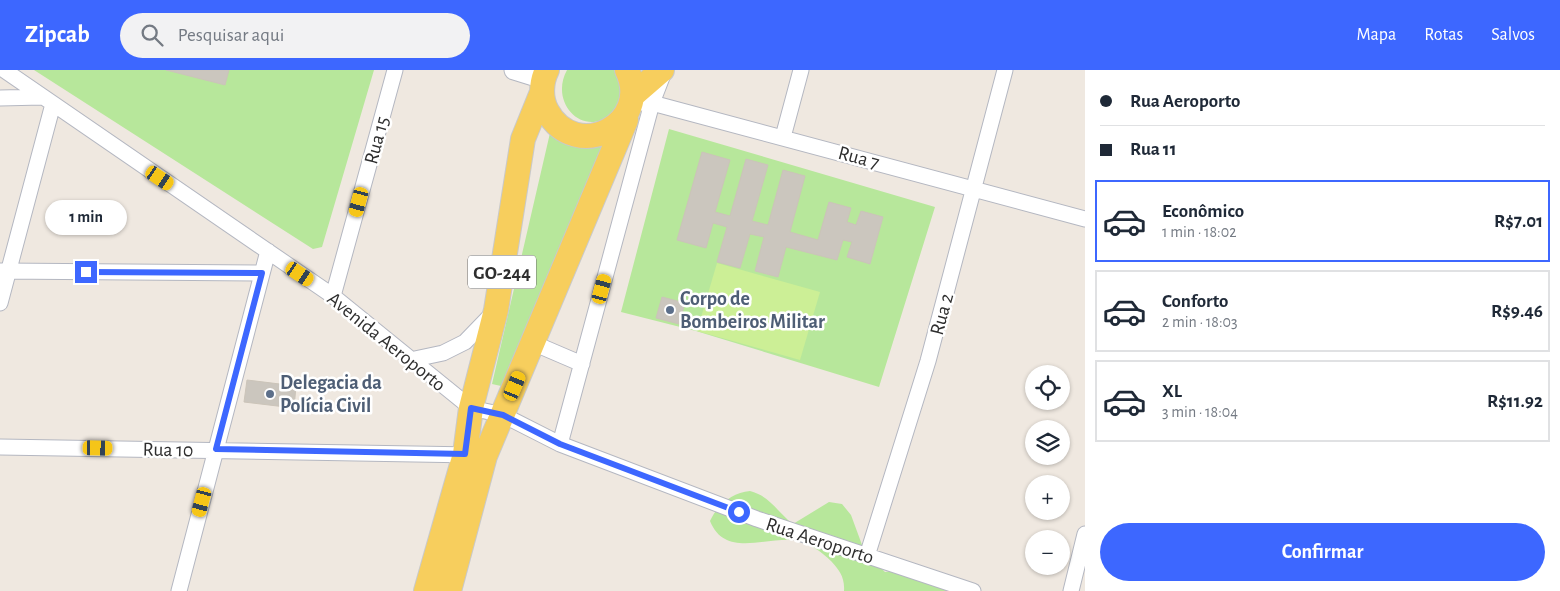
<!DOCTYPE html>
<html lang="pt">
<head>
<meta charset="utf-8">
<style>
  :root { --surface:#fff; --page:#f2f2f3; --text:#1f2937; --muted:#747a83; --line:#e0e1e3; --accent:#3d67ff }
  body { margin:0; font-family:"Alegreya Sans",sans-serif; background:var(--page); color:var(--text); height:100vh; display:flex; flex-direction:column; font-size:19px; white-space:nowrap }
  * { box-sizing:border-box; margin:0 }
  p { font-size:16px; color:var(--muted) }
  .icon { flex:none; width:28px; height:28px; fill:none; stroke:currentColor; stroke-width:2; stroke-linecap:round; stroke-linejoin:round }
  .map { position:relative; flex:1; overflow:hidden }
  .details { display:flex; flex-direction:column; background:var(--surface); width:475px }
  .details>* { flex:none }
  .top-card { display:grid; align-content:center; height:110px; padding:0 15px; background:var(--surface) }
  .tools { position:absolute; left:1025px; top:295px; display:grid; gap:10px }
  .tools a { display:grid; place-items:center; width:45px; height:45px; border-radius:50%; background:var(--surface); box-shadow:0 1px 4px #0004; font-size:25px }
  .end { position:absolute; width:22px; height:22px; margin:-11px; border:6px solid #3d67ff; background:#fff; box-shadow:0 0 0 2px #fff }
  .from { border-radius:50% }
  .bubble { position:absolute; height:35px; border-radius:18px; background:var(--surface); box-shadow:0 1px 4px #0004; font-size:16px; font-weight:700; line-height:35px; text-align:center }
  .car { position:absolute; width:15px; height:30px; margin:-15px -8px; border-radius:6px; box-shadow:0 0 4px 1px #0007; background:linear-gradient(#f5c518 24%,#345 0 40%,#f5c518 0 76%,#345 0 86%,#f5c518 0) }
  .top-card b { display:flex; align-items:center; gap:18px; height:48px; font-size:19px }
  .top-card b+b { border-top:1px solid var(--line) }
  .top-card i { width:12px; height:12px; background:var(--text) }
  ul { padding:0; list-style:none }
  li { display:flex; align-items:center; gap:15px; height:82px; margin:0 10px 8px; padding:0 5px; border:2px solid var(--line); border-radius:0px }
  li div { flex:1 }
  li b { display:block; font-size:19px }
  li em { font-style:normal; font-weight:700 }
  li.current { border-color:var(--accent) }
  li>.icon { width:45px; height:45px; stroke-width:1.5 }
  .cta { display:flex; gap:10px; margin-top:auto; padding:10px 15px }
  .cta a { flex:1; height:58px; border-radius:30px; background:var(--accent); color:#fff; font-size:20px; font-weight:700; line-height:58px; text-align:center }
  header { display:flex; align-items:center; gap:30px; box-sizing:border-box; height:70px; padding:0 25px; background:var(--accent); color:#fff }
  header strong { font-size:24px }
  nav { display:flex; gap:28px; margin-inline-start:auto; font-size:18px }
  .search { width:350px; height:45px; background:var(--page); display:flex; align-items:center; gap:12px; box-sizing:border-box; padding:0 18px; border-radius:28px; color:var(--muted); font-size:19px }
  main { display:flex; flex:1; min-height:0 }
  .map>svg:first-child { display:block }
</style>
</head>
<body>
<header>
<strong>Zipcab</strong>
<div class="search"><svg class="icon" aria-label="search" viewBox="0 0 24 24"><circle cx="10" cy="10" r="6"/><path d="M15 15l6 6"/></svg>Pesquisar aqui</div>
<nav><a>Mapa</a><a>Rotas</a><a>Salvos</a></nav>
</header>
<main>
<div class="map">
<svg width="1085" height="521" viewBox="0 0 1085 521">
  <rect width="100%" height="100%" fill="#efe8e0"/>
  <!-- green -->
  <path fill="#b7e79b" d="M34,0H374L322,177L313,179Z
    M567,0H618L622,30C619,35 615,42 610,45C583,67 549,33 567,0Z
    M669,59L935,137L879,317L696,261L621,242Z
    M550,63C571,78 578,80 604,76L501,316L492,314Z
    M750,421C770,426 777,442 793,454L829,432L842,434L851,445L865,483L885,502L911,499L955,521H844C845,507 839,500 831,491C823,483 807,471 795,470C764,467 725,488 710,451C718,434 732,423 750,421Z"/>
  <!-- pitch -->
  <path fill="#ccef96" d="M717,193L820,222L800,290L697,261Z"/>
  <!-- building -->
  <path fill="#cbc6be" stroke="#cbc4b9" d="M166,0H229L225,15Z
    M702,82L730,90L715,142L730,146L746,89L768,95L752,151L768,155L783,100L805,106L790,162L818,170L829,132L851,138L847,152L856,155L861,141L883,147L870,194L847,187L852,172L843,170L837,190L786,177L778,207L755,201L764,167L750,164L740,198L717,192L727,157L713,153L706,178L677,170Z
    M662,227L685,233L679,254L656,248Z
    M247,310L296,316L294,338L244,332Z"/>
  <g fill="none" stroke-linecap="round" stroke-linejoin="round">
    <defs>
      <path id="minor" d="M4,0L333,226L471,338L503,345L560,374L757,449L973,521
        M0,28L42,27
        M631,33H652L1085,149
        M783,67L801,0
        M0,201L262,203
        M333,226L395,0
        M0,233L53,34
        M533,273L582,294
        M410,290L443,283L465,272L493,243
        M560,374L652,33L664,2
        M0,377L473,385
        M867,486L928,291L1005,0
        M179,521L268,181
        M1071,521L1085,464"/>
      <path id="tertiary" d="M514,0L543,9"/>
      <path id="primary" d="M547,0C541,12 540,28 547,41C576,94 653,54 627,0
        M632,26L662,0
        M426,521L465,384L471,338L496,240L523,69L542,22
        M449,521L485,386L626,50L625,46"/>
    </defs>
    <!-- minor casing -->
    <use href="#minor" stroke="#b4b7c1" stroke-width="17"/>
    <!-- tertiary casing -->
    <use href="#tertiary" stroke="#b4b7c1" stroke-width="21"/>
    <!-- primary casing -->
    <use href="#primary" stroke="#c9c9c9" stroke-width="26"/>
    <!-- minor -->
    <use href="#minor" stroke="#fff" stroke-width="15"/>
    <!-- tertiary -->
    <use href="#tertiary" stroke="#fff" stroke-width="19"/>
    <!-- primary -->
    <use href="#primary" stroke="#f7ce5d" stroke-width="24"/>
  </g>
  <g fill="none" stroke-linecap="round" stroke-linejoin="round">
    <!-- route -->
    <path stroke="#3d67ff" stroke-width="6" d="M86,202L262,203L216,379L465,384L471,338L503,345L560,374L739,442"/>
  </g>
  <!-- markers -->
  <g fill="#5c6f8a" stroke="#fff" stroke-width="2">
    <circle cx="670" cy="240" r="5"/>
    <circle cx="270" cy="324" r="5"/>
  </g>
  <g text-anchor="middle" stroke-width="5" stroke-linejoin="round" paint-order="stroke">
    <!-- shield labels -->
    <rect fill="#fff" stroke="#6d6d6d" stroke-width="1" x="468" y="185.5" width="68" height="33" rx="4"/>
    <g font-size="19" font-weight="bold" fill="#2e2e2e">
      <text x="502" y="209">GO-244</text>
    </g>
    <!-- street labels -->
    <g font-size="20" fill="#2e2e2e" stroke="#fff">
      <text transform="translate(376 70) rotate(-75)" y="7">Rua 15</text>
      <text transform="translate(859 87) rotate(15)" y="7">Rua 7</text>
      <text transform="translate(941 244) rotate(-75)" y="7">Rua 2</text>
      <text transform="translate(387 271) rotate(39)" y="7">Avenida Aeroporto</text>
      <text transform="translate(168 379) rotate(1)" y="7">Rua 10</text>
      <text transform="translate(820 470) rotate(18)" y="7">Rua Aeroporto</text>
    </g>
    <!-- service labels -->
    <g font-size="20" font-weight="bold" fill="#4e5e75" stroke="#fff" text-anchor="start">
      <text x="680" y="235">Corpo de<tspan x="680" dy="23">Bombeiros Militar</tspan></text>
      <text x="280" y="319">Delegacia da<tspan x="280" dy="23">Polícia Civil</tspan></text>
    </g>
  </g>
</svg>
<div class="tools">
<a><svg class="icon" aria-label="locate" viewBox="0 0 24 24"><circle cx="12" cy="12" r="6"/><path d="M12 2v4M12 18v4M2 12h4M18 12h4"/></svg></a>
<a><svg class="icon" aria-label="layers" viewBox="0 0 24 24"><path d="M12 4l9 5-9 5-9-5zM3 14l9 5 9-5"/></svg></a>
<a>+</a>
<a>−</a>
</div>
<i class="end from" style="left:739px;top:442px"></i>
<i class="end" style="left:86px;top:202px"></i>
<div class="bubble" style="left:45px;top:130px;width:82px">1 min</div>
<i class="car" style="left:160px;top:108px;rotate:124deg"></i>
<i class="car" style="left:359px;top:132px;rotate:195deg"></i>
<i class="car" style="left:300px;top:204px;rotate:124deg"></i>
<i class="car" style="left:602px;top:219px;rotate:15deg"></i>
<i class="car" style="left:515px;top:316px;rotate:23deg"></i>
<i class="car" style="left:98px;top:378px;rotate:91deg"></i>
<i class="car" style="left:202px;top:432px;rotate:195deg"></i>
</div>
<section class="details">
<div class="top-card">
<b><i class="from"></i>Rua Aeroporto</b>
<b><i></i>Rua 11</b>
</div>
<ul>
<li class="current"><svg class="icon" aria-label="car" viewBox="0 0 24 24"><path d="M5 17H2v-5l4-1 3-4h7l3 4 3 1v5h-3M9 17h6M6 11h13"/><circle cx="7" cy="17" r="2"/><circle cx="17" cy="17" r="2"/></svg><div><b>Econômico</b><p>1 min · 18:02</p></div><em>R$7.01</em></li>
<li><svg class="icon" aria-label="car" viewBox="0 0 24 24"><path d="M5 17H2v-5l4-1 3-4h7l3 4 3 1v5h-3M9 17h6M6 11h13"/><circle cx="7" cy="17" r="2"/><circle cx="17" cy="17" r="2"/></svg><div><b>Conforto</b><p>2 min · 18:03</p></div><em>R$9.46</em></li>
<li><svg class="icon" aria-label="car" viewBox="0 0 24 24"><path d="M5 17H2v-5l4-1 3-4h7l3 4 3 1v5h-3M9 17h6M6 11h13"/><circle cx="7" cy="17" r="2"/><circle cx="17" cy="17" r="2"/></svg><div><b>XL</b><p>3 min · 18:04</p></div><em>R$11.92</em></li>
</ul>
<div class="cta"><a>Confirmar</a></div>
</section>
</main>
</body>
</html>
